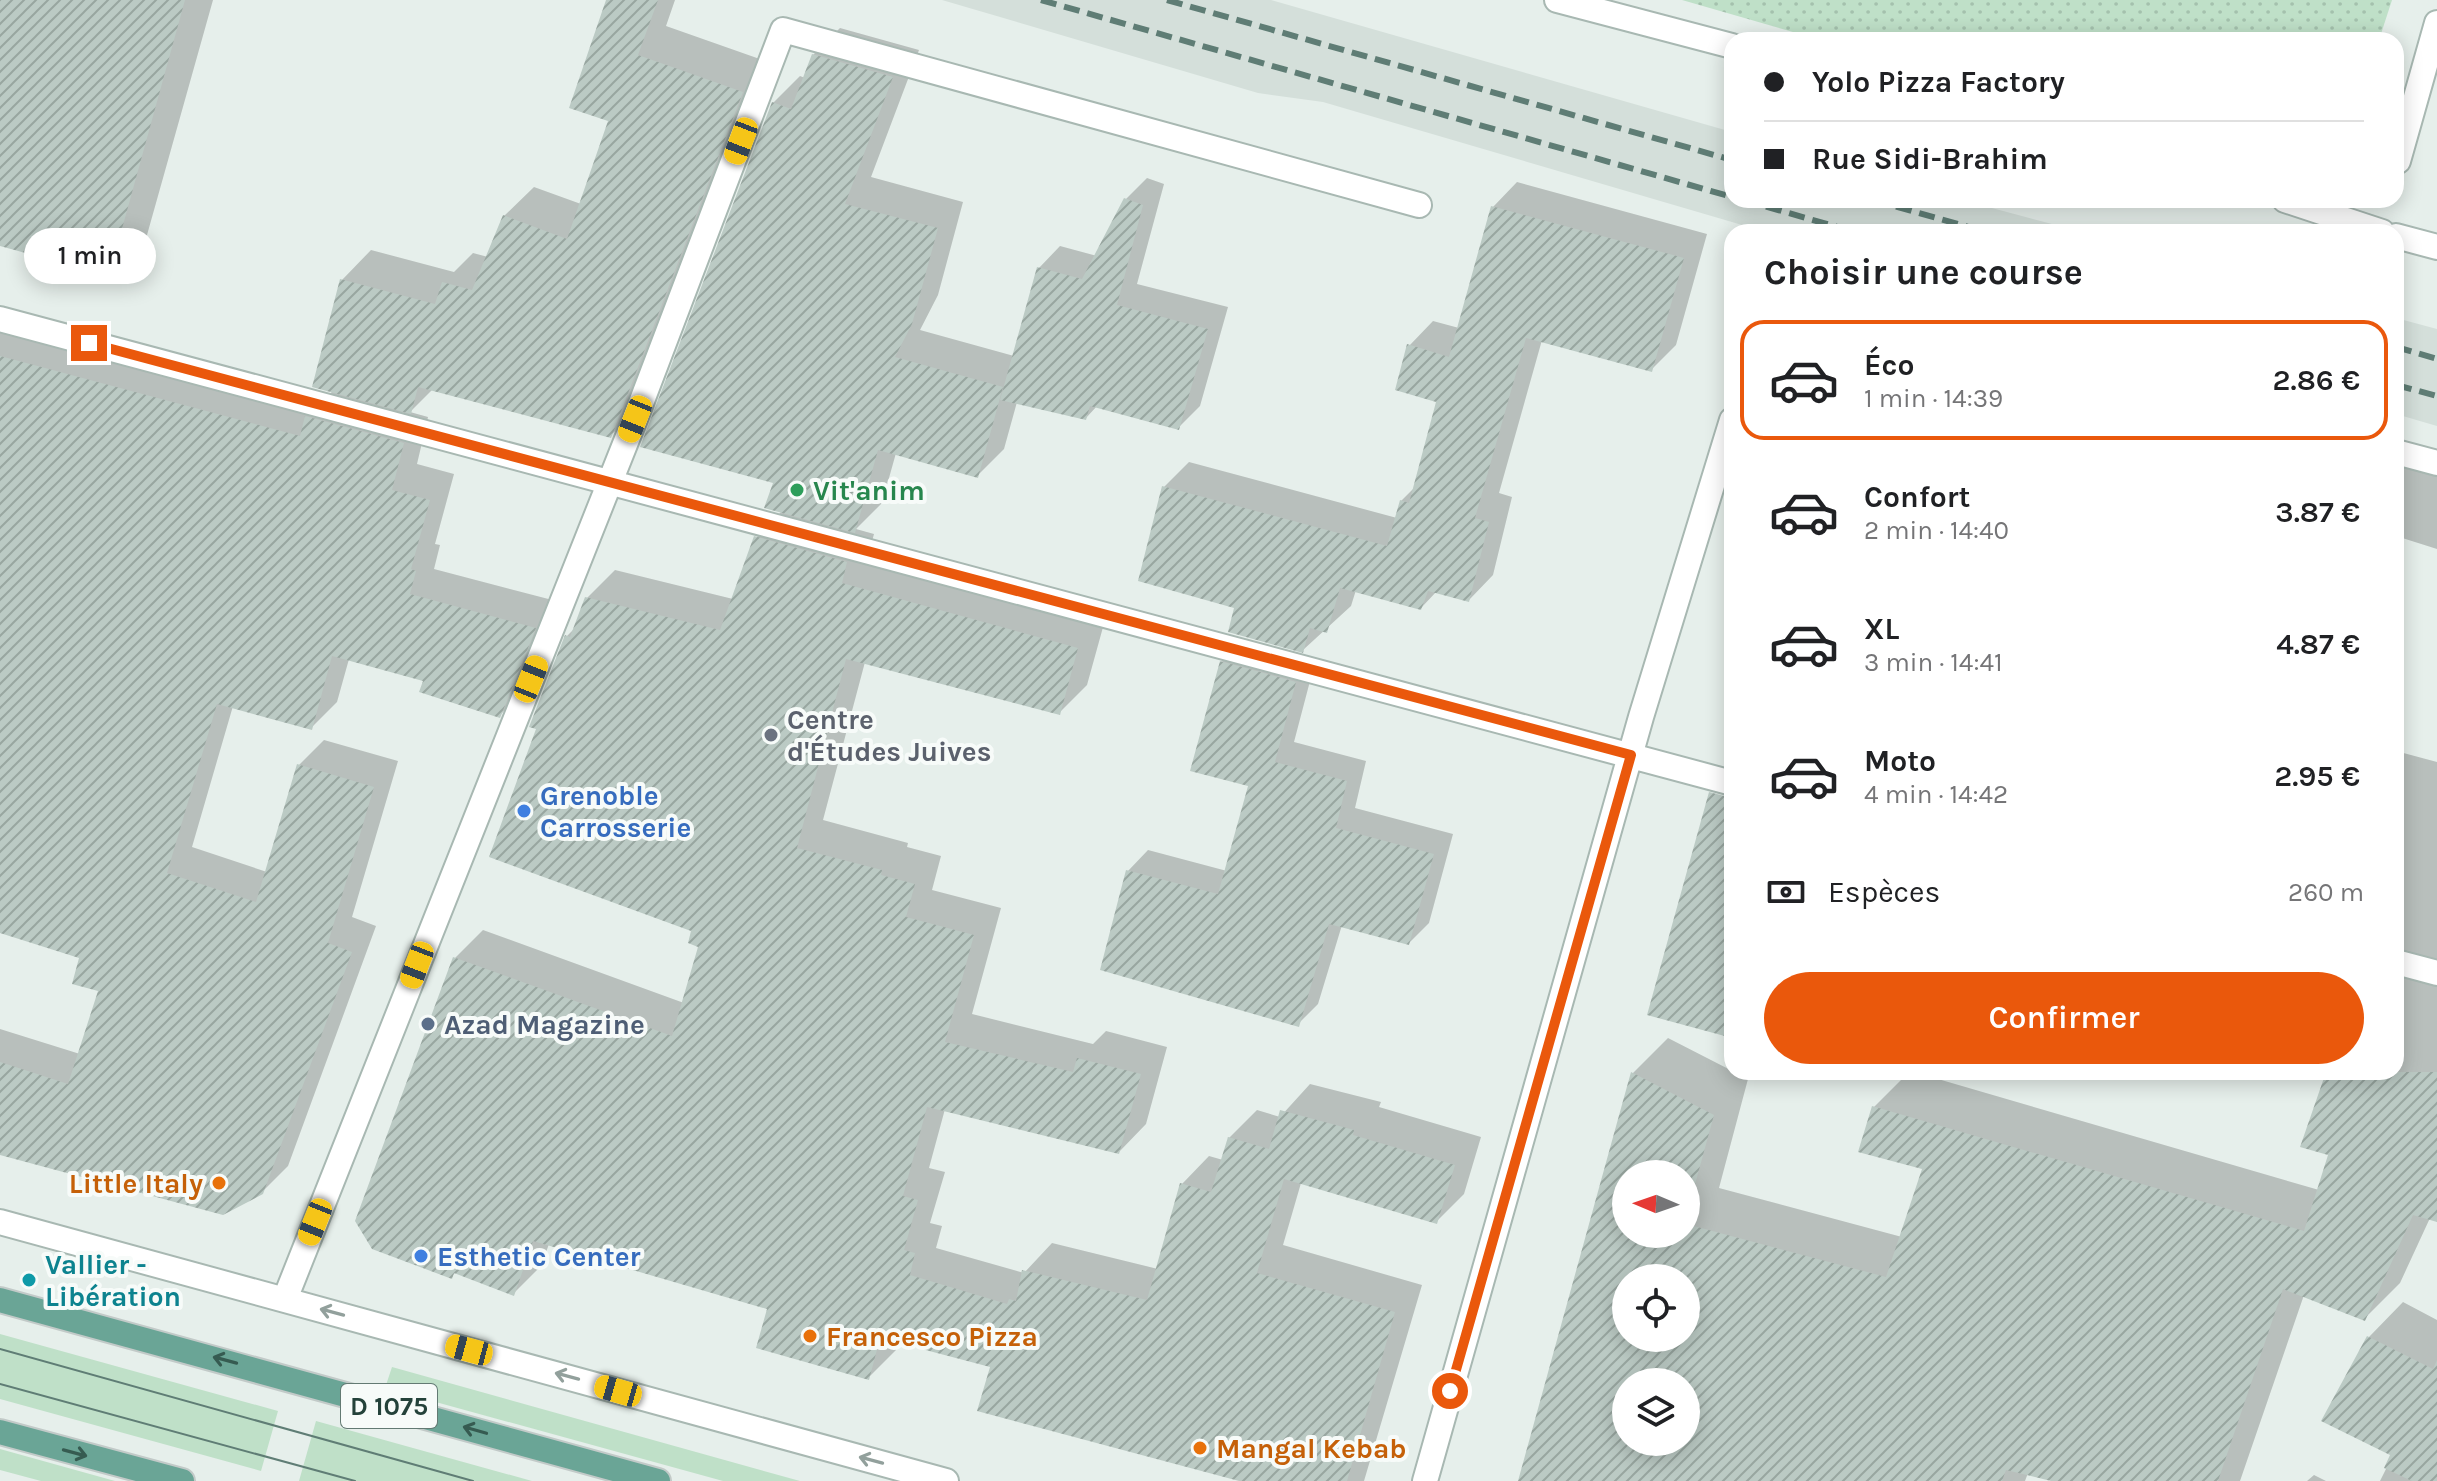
<!DOCTYPE html>
<html lang="fr">
<head>
<meta charset="utf-8">
<style>
  :root { --surface:#fff; --page:#f6f6f6; --text:#202124; --muted:#757577; --line:#e0e0e0; --accent:#ea580c }
  body { margin:0; font-family:Karla,sans-serif; background:var(--page); color:var(--text); height:100vh; display:flex; flex-direction:column; font-size:30px; white-space:nowrap }
  * { box-sizing:border-box; margin:0 }
  p { font-size:26px; color:var(--muted) }
  .icon { flex:none; width:44px; height:44px; fill:none; stroke:currentColor; stroke-width:2; stroke-linecap:round; stroke-linejoin:round }
  .map { position:relative; flex:1; overflow:hidden }
  .sheet { position:absolute; left:1724px; top:224px; width:680px; height:856px; display:flex; flex-direction:column; background:var(--surface); border-radius:24px; box-shadow:0 4px 20px #0003 }
  .sheet>* { flex:none }
  .hud { position:absolute; left:1724px; top:32px; width:680px; height:176px; border-radius:24px; box-shadow:0 4px 20px #0003; display:grid; align-content:center; height:176px; padding:0 40px; background:var(--surface) }
  .needle { width:52px; rotate:272deg }
  .fabs { position:absolute; left:1612px; top:1160px; display:grid; gap:16px }
  .fabs a { display:grid; place-items:center; width:88px; height:88px; border-radius:50%; background:var(--surface); box-shadow:0 4px 20px #0003; font-size:40px }
  .end { position:absolute; width:36px; height:36px; margin:-18px; border:10px solid #ea580c; background:#fff; box-shadow:0 0 0 4px #fff }
  .from { border-radius:50% }
  .bubble { position:absolute; height:56px; border-radius:28px; background:var(--surface); box-shadow:0 4px 20px #0003; font-size:26px; font-weight:600; line-height:56px; text-align:center }
  .car { position:absolute; width:24px; height:48px; margin:-24px -12px; border-radius:10px; box-shadow:0 0 6px 2px #0007; background:linear-gradient(#f5c518 24%,#345 0 40%,#f5c518 0 76%,#345 0 86%,#f5c518 0) }
  .hud b { display:flex; align-items:center; gap:28px; height:76px; font-size:30px }
  .hud b+b { border-top:2px solid var(--line) }
  .hud i { width:20px; height:20px; background:var(--text) }
  ul { padding:0; list-style:none }
  li { display:flex; align-items:center; gap:24px; height:120px; margin:0 16px 12px; padding:0 24px; border:4px solid transparent; border-radius:24px }
  li div { flex:1 }
  li b { display:block; font-size:30px }
  li em { font-style:normal; font-weight:600 }
  li.current { border-color:var(--accent) }
  li>.icon { width:72px; height:72px; stroke-width:1.5 }
  h2 { padding:0 40px; font-size:36px; line-height:96px }
  .pay { display:flex; align-items:center; gap:20px; height:88px; padding:0 40px; font-size:30px }
  .pay p { margin-inline-start:auto }
  .primary-button { display:flex; gap:16px; margin-top:auto; padding:16px 40px }
  .primary-button a { flex:1; height:92px; border-radius:48px; background:var(--accent); color:#fff; font-size:32px; font-weight:600; line-height:92px; text-align:center }
  .map>svg:first-child { display:block }
</style>
</head>
<body>
<div class="map">
<svg width="2437" height="1481" viewBox="0 0 2437 1481">
  <defs>
    <pattern id="park-dots" width="8" height="8" patternUnits="userSpaceOnUse" patternTransform="scale(2)"><rect width="8" height="8" fill="#bfe0c8"/><path d="M2 2h.1M6 6h.1" fill="none" stroke="#a4c1ad" stroke-width="1.8" stroke-linecap="round"/></pattern>
    <pattern id="building-hatch" width="6" height="6" patternUnits="userSpaceOnUse" patternTransform="scale(2)"><rect width="6" height="6" fill="#bbcac4"/><path d="M-1 1l2-2M0 6l6-6M5 7l2-2" fill="none" stroke="#98a6a0"/></pattern>
  </defs>
  <rect width="100%" height="100%" fill="#e6efeb"/>
  <!-- built -->
  <path fill="#d4dfda" d="M942,0H1271L1732,132V200H1962L2082,232H1766L1323,102L1258,93Z
    M2396,318L2437,329V426L2396,414Z"/>
  <!-- green -->
  <path fill="#bfe0c8" d="M0,1334L278,1411L261,1471L0,1399Z
    M392,1367L800,1481H723L385,1388Z
    M316,1421L532,1481H299Z
    M0,1449L115,1481H41L0,1470Z"/>
  <!-- park -->
  <path fill="url(#park-dots)" d="M1682,0H2392L2379,40H1821Z"/>
  <!-- shadow -->
  <path fill="#0003" fill-rule="evenodd" d="M0,0H213L147,235L109,273L0,244Z
    M608,0H675L666,26L771,63L640,407L610,436L433,389L410,412L428,417L417,464L454,474L435,544L440,545L434,569L560,602L525,690L499,716L425,679L349,659L337,702L311,728L233,706L192,847L267,872L298,766L324,740L398,761L352,917L376,926L288,1166L262,1192L0,1152V1029L80,1054L101,990L82,957L0,931V324L315,408L333,391L342,280L371,250L454,272L473,253L488,257L504,216L534,187L581,204L610,120Z
    M840,28L919,50L871,177L963,202L938,295L920,330L1014,356L1039,268L1060,246L1097,256L1126,199L1147,178L1164,184L1137,284L1228,307L1200,406L1178,428L1097,406L1086,418L1017,402L1004,449L977,476L896,453L882,503L856,529L874,534L868,556L1105,620L1087,685L1059,713L865,662L823,820L908,843L907,847L941,856L932,890L1001,908L972,1014L1093,1044L1106,1031L1167,1047L1146,1124L1119,1152L945,1109L929,1168L945,1172L930,1223L942,1226L936,1248L1024,1273L1052,1243L1158,1269L1182,1184L1209,1156L1223,1160L1229,1138L1257,1110L1280,1117L1310,1084L1381,1102L1379,1107L1481,1137L1464,1194L1436,1222L1301,1183L1283,1245L1422,1285L1364,1481H1244L992,1366L898,1340L896,1350L868,1378L769,1307L549,1244L541,1266L513,1294L456,1272L451,1277L455,958L483,930L684,1003L701,945L693,929L538,728L567,636L575,628L587,598L615,570L733,599L756,538L782,511L776,482L773,103L800,76L805,78L813,55Z
    M1517,182L1707,234L1676,345L1651,370L1542,340L1499,493L1512,497L1493,575L1469,600L1437,591L1421,608L1356,590L1351,606L1303,650L1237,606L1164,487L1189,462L1397,518L1401,501L1416,486L1439,400L1409,346L1433,321L1459,328L1493,207Z
    M2396,463L2437,474V549L2396,536Z
    M1242,642L1315,662L1294,742L1366,761L1355,808L1453,834L1429,923L1409,943L1342,925L1318,1004L1298,1024L1102,969L1128,871L1148,850L1227,871L1250,785L1222,662Z
    M2396,751L2437,762V1220L2430,1218L2400,1283L2364,1319L2304,1295L2240,1481H2060L2028,1473L2025,1481H1520L1633,1073L1668,1038L1748,1079L1719,1188L1902,1237L1925,1167L1874,1107L1901,1080L1870,1072H1914L2319,1190L2330,1154L2327,1072H2396ZM1626,1174H1686V1234H1626ZM1626,1278H1686V1338H1626ZM1626,1382H1686V1442H1626Z
    M2403,1302L2437,1320V1481H2380L2393,1455L2324,1420L2369,1337Z
    M2314,1475L2326,1481H2307Z"/>
  <!-- building -->
  <path fill="url(#building-hatch)" fill-rule="evenodd" d="M0,0H185L109,276L0,246Z
    M606,0H658L638,55L743,92L611,438L418,387L411,414L312,387L340,279L435,304L442,282L472,290L503,215L567,239L608,121L569,108Z
    M812,54L893,77L845,204L938,228L912,324L895,357L1003,387L978,478L878,450L855,533L764,508L773,483L640,447L772,102L791,109Z
    M1124,198L1143,205L1117,305L1208,329L1179,430L1090,406L1086,420L1000,400L1037,267L1082,279Z
    M1491,206L1684,258L1652,372L1526,338L1475,518L1489,522L1469,602L1428,591L1421,610L1340,588L1327,633L1310,628L1303,653L1228,632L1234,608L1138,581L1162,486L1387,546L1400,500L1409,503L1436,402L1395,390L1407,344L1449,357Z
    M0,356L300,436L305,416L404,443L392,490L430,500L411,569L416,571L410,594L536,628L500,718L419,692L423,681L332,656L312,730L217,704L167,873L256,902L297,764L374,787L328,943L352,952L263,1194L223,1215L0,1155V1062L68,1084L98,991L72,984L79,958L0,933Z
    M754,536L847,562L842,583L1078,648L1060,715L846,659L797,848L882,870L881,875L915,884L906,917L974,935L945,1042L1073,1072L1077,1058L1141,1074L1119,1154L927,1107L903,1196L918,1200L904,1250L915,1253L910,1275L1007,1304L1009,1299L1016,1301L1022,1270L1147,1300L1180,1183L1211,1192L1228,1137L1269,1149L1280,1110L1354,1130L1353,1135L1455,1165L1437,1224L1284,1179L1257,1273L1395,1312L1347,1481H1239L977,1411L990,1367L880,1338L869,1380L756,1348L767,1309L533,1241L514,1296L454,1273L452,1279L372,1249L355,1221L453,957L672,1036L698,947L688,943L691,931L489,857L536,729L529,727L565,635L570,637L585,597L720,630Z
    M1220,661L1296,682L1275,762L1347,781L1336,828L1434,854L1409,945L1329,924L1299,1027L1100,970L1126,870L1218,894L1248,786L1190,771Z
    M1709,792L1732,798V1038L1647,1015Z
    M1631,1072L1714,1115L1686,1217V1174H1626V1234H1686V1224L1886,1277L1922,1169L1858,1152L1872,1106L2304,1231L2328,1155L2300,1147L2326,1072H2437V1222L2413,1215L2365,1321L2283,1289L2218,1481H2051L2006,1470L2002,1481H1518ZM1626,1278H1686V1338H1626ZM1626,1382H1686V1442H1626Z
    M2367,1336L2433,1369L2437,1360V1481H2412L2384,1468L2390,1455L2321,1421Z"/>
  <g fill="none" stroke-linecap="round" stroke-linejoin="round">
    <defs>
      <path id="minor" d="M1557,0L1732,46
        M2398,161L2437,23
        M2285,200L2382,232
        M2396,236L2437,247
        M0,319L1732,783
        M2396,452L2437,463
        M2396,962L2437,973
        M0,1222L946,1481
        M285,1299L635,419L783,30L1419,205
        M1425,1481L1641,717L1732,420"/>
      <path id="major" d="M0,1300L658,1481
        M0,1432L182,1481"/>
    </defs>
    <!-- minor casing -->
    <use href="#minor" stroke="#a8b8b2" stroke-width="28"/>
    <!-- major casing -->
    <use href="#major" stroke="#c2cac8" stroke-width="28"/>
    <!-- minor -->
    <use href="#minor" stroke="#fff" stroke-width="24"/>
    <!-- major -->
    <use href="#major" stroke="#6aa596" stroke-width="24"/>
    <!-- tram -->
    <path stroke="#5f7d75" stroke-width="2" d="M0,1349L473,1481
      M0,1384L355,1481"/>
    <!-- rail -->
    <path stroke="#5f7d75" stroke-width="6" stroke-dasharray="16 8" stroke-linecap="butt" d="M1041,0L1732,197
      M1167,0L1732,160
      M1743,200L1855,232
      M1873,200L1986,232
      M2396,347L2437,359
      M2396,385L2437,396"/>
  </g>
  <!-- one-way arrows -->
  <defs><path id="oneway-shaft" d="M-6 0H5M1.5-3L5.5 0L1.5 3" fill="none" stroke-width="1.6" stroke-linecap="round" stroke-linejoin="round" transform="scale(2)"/></defs>
  <g stroke="#92a09c">
    <use href="#oneway-shaft" transform="translate(332 1312) rotate(-165)"/>
    <use href="#oneway-shaft" transform="translate(567 1376) rotate(-165)"/>
    <use href="#oneway-shaft" transform="translate(871 1460) rotate(-165)"/>
  </g>
  <g stroke="#365b51">
    <use href="#oneway-shaft" transform="translate(225 1360) rotate(-165)"/>
    <use href="#oneway-shaft" transform="translate(475 1430) rotate(-164)"/>
    <use href="#oneway-shaft" transform="translate(75 1453) rotate(15)"/>
  </g>
  <g fill="none" stroke-linecap="round" stroke-linejoin="round">
    <!-- route -->
    <path stroke="#ea580c" stroke-width="10" d="M89,343L1631,755L1450,1391"/>
  </g>
  <!-- markers -->
  <circle fill="#2e9e5b" stroke="#f7fbf9" stroke-width="3" cx="797" cy="490" r="8"/>
  <circle fill="#6b7280" stroke="#f7fbf9" stroke-width="3" cx="771" cy="735" r="8"/>
  <g fill="#3f7fe0" stroke="#f7fbf9" stroke-width="3">
    <circle cx="524" cy="811" r="8"/>
    <circle cx="421" cy="1256" r="8"/>
  </g>
  <circle fill="#5c6f8a" stroke="#f7fbf9" stroke-width="3" cx="428" cy="1024" r="8"/>
  <g fill="#e8710a" stroke="#f7fbf9" stroke-width="3">
    <circle cx="219" cy="1183" r="8"/>
    <circle cx="810" cy="1336" r="8"/>
    <circle cx="1200" cy="1448" r="8"/>
  </g>
  <circle fill="#0f9aa8" stroke="#f7fbf9" stroke-width="3" cx="29" cy="1280" r="8"/>
  <g text-anchor="middle" stroke-width="8" stroke-linejoin="round" paint-order="stroke">
    <!-- shield labels -->
    <rect fill="#f7fbf9" stroke="#637a73" stroke-width="2" x="341" y="1384" width="96" height="44" rx="6"/>
    <g font-size="26" font-weight="bold" fill="#24423a">
      <text x="389" y="1415">D 1075</text>
    </g>
    <!-- leisure labels -->
    <g font-size="28" font-weight="bold" fill="#27864d" stroke="#f7fbf9" text-anchor="start">
      <text x="813" y="500">Vit'anim</text>
    </g>
    <!-- worship labels -->
    <g font-size="28" font-weight="bold" fill="#5b616d" stroke="#f7fbf9" text-anchor="start">
      <text x="787" y="729">Centre<tspan x="787" dy="32">d'Études Juives</tspan></text>
    </g>
    <!-- shop labels -->
    <g font-size="28" font-weight="bold" fill="#366cbe" stroke="#f7fbf9" text-anchor="start">
      <text x="540" y="805">Grenoble<tspan x="540" dy="32">Carrosserie</tspan></text>
      <text x="437" y="1266">Esthetic Center</text>
    </g>
    <!-- service labels -->
    <g font-size="28" font-weight="bold" fill="#4e5e75" stroke="#f7fbf9" text-anchor="start">
      <text x="444" y="1034">Azad Magazine</text>
    </g>
    <!-- food labels -->
    <g font-size="28" font-weight="bold" fill="#c56008" stroke="#f7fbf9" text-anchor="start">
      <text x="203" y="1193" text-anchor="end">Little Italy</text>
      <text x="826" y="1346">Francesco Pizza</text>
      <text x="1216" y="1458">Mangal Kebab</text>
    </g>
    <!-- culture labels -->
    <g font-size="28" font-weight="bold" fill="#0d838f" stroke="#f7fbf9" text-anchor="start">
      <text x="45" y="1274">Vallier -<tspan x="45" dy="32">Libération</tspan></text>
    </g>
  </g>
</svg>
<div class="fabs">
<a><svg class="needle" viewBox="-14 -14 28 28"><path d="M0-13l5 13h-10z" fill="#e53935"/><path d="M0 13l5-13h-10z" fill="#757577"/></svg></a>
<a><svg class="icon" aria-label="locate" viewBox="0 0 24 24"><circle cx="12" cy="12" r="6"/><path d="M12 2v4M12 18v4M2 12h4M18 12h4"/></svg></a>
<a><svg class="icon" aria-label="layers" viewBox="0 0 24 24"><path d="M12 4l9 5-9 5-9-5zM3 14l9 5 9-5"/></svg></a>
</div>
<i class="end from" style="left:1450px;top:1391px"></i>
<i class="end" style="left:89px;top:343px"></i>
<div class="bubble" style="left:24px;top:228px;width:132px">1 min</div>
<i class="car" style="left:741px;top:141px;rotate:201deg"></i>
<i class="car" style="left:635px;top:419px;rotate:202deg"></i>
<i class="car" style="left:531px;top:679px;rotate:22deg"></i>
<i class="car" style="left:417px;top:965px;rotate:201deg"></i>
<i class="car" style="left:315px;top:1222px;rotate:202deg"></i>
<i class="car" style="left:469px;top:1350px;rotate:285deg"></i>
<i class="car" style="left:618px;top:1391px;rotate:286deg"></i>
<div class="hud">
<b><i class="from"></i>Yolo Pizza Factory</b>
<b><i></i>Rue Sidi-Brahim</b>
</div>
<section class="sheet">
<h2>Choisir une course</h2>
<ul>
<li class="current"><svg class="icon" aria-label="car" viewBox="0 0 24 24"><path d="M5 17H2v-5l4-1 3-4h7l3 4 3 1v5h-3M9 17h6M6 11h13"/><circle cx="7" cy="17" r="2"/><circle cx="17" cy="17" r="2"/></svg><div><b>Éco</b><p>1 min · 14:39</p></div><em>2.86 €</em></li>
<li><svg class="icon" aria-label="car" viewBox="0 0 24 24"><path d="M5 17H2v-5l4-1 3-4h7l3 4 3 1v5h-3M9 17h6M6 11h13"/><circle cx="7" cy="17" r="2"/><circle cx="17" cy="17" r="2"/></svg><div><b>Confort</b><p>2 min · 14:40</p></div><em>3.87 €</em></li>
<li><svg class="icon" aria-label="car" viewBox="0 0 24 24"><path d="M5 17H2v-5l4-1 3-4h7l3 4 3 1v5h-3M9 17h6M6 11h13"/><circle cx="7" cy="17" r="2"/><circle cx="17" cy="17" r="2"/></svg><div><b>XL</b><p>3 min · 14:41</p></div><em>4.87 €</em></li>
<li><svg class="icon" aria-label="car" viewBox="0 0 24 24"><path d="M5 17H2v-5l4-1 3-4h7l3 4 3 1v5h-3M9 17h6M6 11h13"/><circle cx="7" cy="17" r="2"/><circle cx="17" cy="17" r="2"/></svg><div><b>Moto</b><p>4 min · 14:42</p></div><em>2.95 €</em></li>
</ul>
<div class="pay"><svg class="icon" aria-label="cash" viewBox="0 0 24 24"><path d="M3 7h18v10H3z"/><circle cx="12" cy="12" r="2"/></svg>Espèces<p>260 m</p></div>
<div class="primary-button"><a>Confirmer</a></div>
</section>
</div>
</body>
</html>
